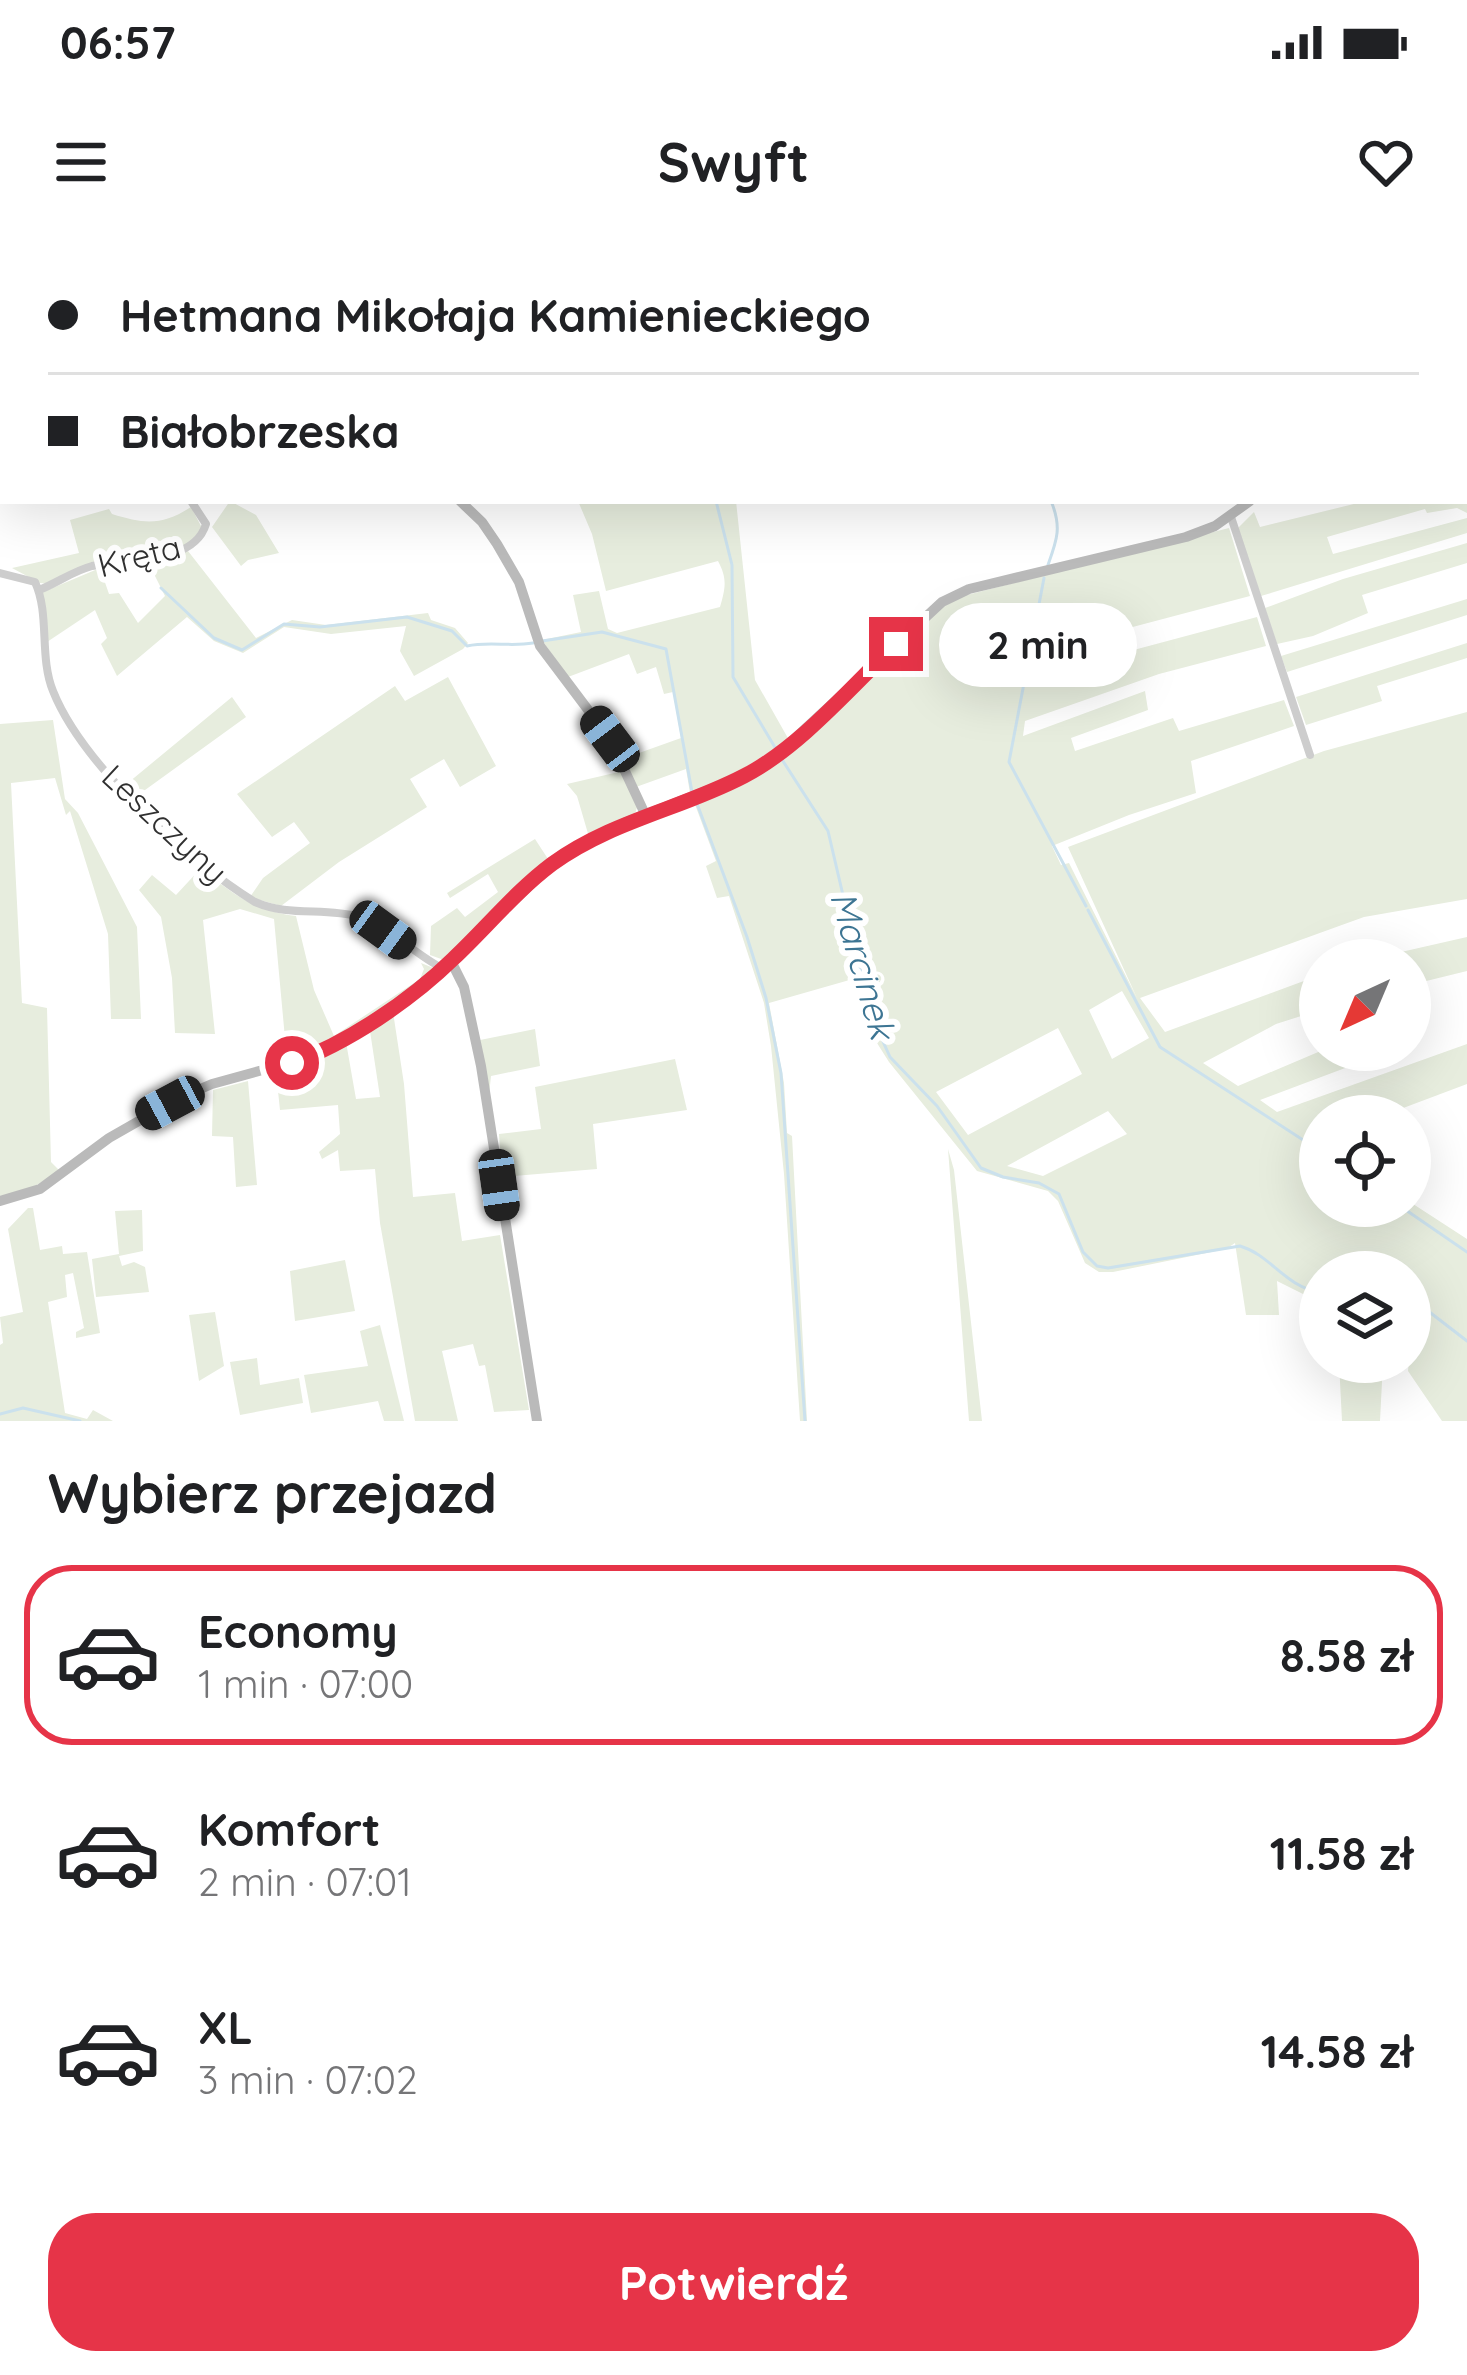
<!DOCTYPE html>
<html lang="pl">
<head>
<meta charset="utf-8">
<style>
  :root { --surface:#fff; --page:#f2f2f2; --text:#202124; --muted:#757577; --line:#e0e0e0; --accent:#e63448 }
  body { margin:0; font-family:Quicksand,sans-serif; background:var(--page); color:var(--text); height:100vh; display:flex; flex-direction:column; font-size:45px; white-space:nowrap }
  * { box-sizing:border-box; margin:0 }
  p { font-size:39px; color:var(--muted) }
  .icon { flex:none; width:66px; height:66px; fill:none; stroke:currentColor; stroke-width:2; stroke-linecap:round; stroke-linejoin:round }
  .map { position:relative; height:1181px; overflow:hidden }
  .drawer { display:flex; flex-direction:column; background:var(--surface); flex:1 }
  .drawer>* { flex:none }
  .hud { position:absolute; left:0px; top:0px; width:1467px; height:264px; box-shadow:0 12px 48px #0002; display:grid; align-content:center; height:264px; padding:0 48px; background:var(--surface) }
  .needle { width:78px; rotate:224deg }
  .buttons { position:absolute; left:1299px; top:699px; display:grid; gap:24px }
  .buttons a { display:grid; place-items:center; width:132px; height:132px; border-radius:50%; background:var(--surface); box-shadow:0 12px 48px #0002; font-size:60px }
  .end { position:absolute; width:54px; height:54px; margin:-27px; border:15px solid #e63448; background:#fff; box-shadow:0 0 0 6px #fff }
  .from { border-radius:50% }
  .bubble { position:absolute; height:84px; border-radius:42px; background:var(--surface); box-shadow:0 12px 48px #0002; font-size:39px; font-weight:700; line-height:84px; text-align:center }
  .car { position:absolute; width:36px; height:72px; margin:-36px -18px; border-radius:15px; box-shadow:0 0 9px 3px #0007; background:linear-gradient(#222 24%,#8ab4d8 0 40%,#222 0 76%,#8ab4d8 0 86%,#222 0) }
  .hud b { display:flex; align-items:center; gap:42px; height:114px; font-size:45px }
  .hud b+b { border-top:3px solid var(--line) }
  .hud i { width:30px; height:30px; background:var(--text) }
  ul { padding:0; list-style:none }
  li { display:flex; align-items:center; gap:36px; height:180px; margin:0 24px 18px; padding:0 24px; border:6px solid transparent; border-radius:48px }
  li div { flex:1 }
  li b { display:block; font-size:45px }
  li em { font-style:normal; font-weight:700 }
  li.selected { border-color:var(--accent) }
  li>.icon { width:108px; height:108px; stroke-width:1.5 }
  h2 { padding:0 48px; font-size:54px; line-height:144px }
  .action { display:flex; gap:24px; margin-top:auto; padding:24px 48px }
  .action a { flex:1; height:138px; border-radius:48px; background:var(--accent); color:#fff; font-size:48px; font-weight:700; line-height:138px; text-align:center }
  .status { display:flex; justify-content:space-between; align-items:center; height:84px; padding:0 60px; background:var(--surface); direction:ltr }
  .status svg { height:33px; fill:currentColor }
  header { display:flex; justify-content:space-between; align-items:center; height:156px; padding:0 48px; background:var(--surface); font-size:54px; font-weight:700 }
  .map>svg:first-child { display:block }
</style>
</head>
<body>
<div class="status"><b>06:57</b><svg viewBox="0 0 49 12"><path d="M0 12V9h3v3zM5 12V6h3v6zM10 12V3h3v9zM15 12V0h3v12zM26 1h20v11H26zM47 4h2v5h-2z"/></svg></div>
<header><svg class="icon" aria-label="menu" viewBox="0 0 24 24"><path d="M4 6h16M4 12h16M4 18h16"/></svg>Swyft<svg class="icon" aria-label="heart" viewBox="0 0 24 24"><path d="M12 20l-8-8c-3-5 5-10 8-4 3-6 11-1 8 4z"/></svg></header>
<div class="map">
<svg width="1467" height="1181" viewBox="0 0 1467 1181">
  <rect width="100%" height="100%" fill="#fff"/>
  <!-- green -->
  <path fill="#e7edde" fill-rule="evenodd" d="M1464,239H1467V273L1457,268L1427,273L1425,269L1327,297L1333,314L1467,278V293L1261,356L1238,288L1254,272L1260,287L1366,261H1464Z
    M230,261L256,275L279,313L248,320L241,326L212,287Z
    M578,261H736L755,440L789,500L728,538L690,553L686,529L636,547L625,518L681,498L673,452L664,454L656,427L637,434L629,414L568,437L542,400L581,392L573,355L599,351L608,389L617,393L720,367C726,347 727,338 718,321L606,351L592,294Z
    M191,267L202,288L190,303L180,308L113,318L50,344L40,343L12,328L79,313L70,280L109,269L112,274C144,284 162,286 191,267Z
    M1229,288L1250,356L1038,412L1035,417L1044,434L1257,377L1266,406L1159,434L1025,481L1023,496L1145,451L1148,470L1071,498L1075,511L1173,478L1179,491L1284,460L1294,486L1191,521L1196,553L1129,575L1052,606L1061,625L1069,623L1137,758L1068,607L1324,511L1467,472V659L1364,677L1140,758L1165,792L1320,735V770L1276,784L1203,823L1238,846L1323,810H1393L1260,860L1277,872L1467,804V844L1382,876H1320V966H1410V962L1467,999V1181H1442L1408,1131L1414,1065L1410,1061V1032H1320V1056L1309,1057L1277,1041L1279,1075H1246L1235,1003L1226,1009L1113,1032H1099L1085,1023L1058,961L1048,951L977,931L889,822L877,803L860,737L769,763L784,843L787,893L792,896L807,1181H800L784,934L771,806L764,763L729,656L717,658L706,626L716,621L693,559L746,540L775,522L928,378L955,358ZM1122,751L1149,798L1112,819L1089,770ZM1058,788L1082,834L968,895L936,852ZM1108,871L1127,894L1043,936L1007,926Z
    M1467,303V323L1362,355L1368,373L1313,396L1277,404L1265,368L1343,339Z
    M188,311L256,398L292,380L326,385L428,373L431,380L455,388L468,403L463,409L414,436L400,411L406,386L331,394L284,387L243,413L214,401L187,377L117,436L101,404L107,398L95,370L44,404L43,352L100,328L109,354L119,353L138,383L165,356L147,320Z
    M1467,359V375L1287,432L1281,416Z
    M1467,403V418L1377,446L1382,461L1306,485L1296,457Z
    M448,437L496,526L460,547L444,519L410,539L427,567L339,622L281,666L250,657L263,638L310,603L294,582L272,597L237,554L395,446L405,461Z
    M232,457L246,477L134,558L123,547Z
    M53,480L65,559L78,573L137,687L141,779H111L108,694L70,571L66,575L55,538L11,543L22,763L47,768L51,922L60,931L30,949L0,956V484Z
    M623,531L638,564L635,574L589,597L577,556L567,544Z
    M535,599L550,622L444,720L430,715L431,686L457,668L465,677L498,652L488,634L450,658L447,653Z
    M201,628C231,653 256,672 296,676L314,750L334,796L420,739L424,729L421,723L436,729L363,783L287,820L274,679L240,669L203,680L215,794L175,793L172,738L161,677L139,650L152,635L176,655Z
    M1467,697V731L1410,745V720H1366Z
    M393,772L404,844L413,957L455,953L462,1001L500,995L529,1170L494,1172L485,1125L479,1126L473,1104L442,1111L458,1181H415L380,983L375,929L340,931L338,910L322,919L319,912L340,894L338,865L280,870L276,832L346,802L356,859L380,857L370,791Z
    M535,789L540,826L491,836L489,855L480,800Z
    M675,819L687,870L593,884L597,929L502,937L499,894L541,889L535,847Z
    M248,841L257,945L236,947L233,897L212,896L213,850Z
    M948,909L954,930L982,1181H969Z
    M28,968H33L40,1010L62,1006L63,1014L87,1012L100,1093L76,1098V1092L84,1088L73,1033L65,1035L67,1057L48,1062L65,1173L87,1179L93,1170L113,1181H0V1105L3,1103L0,1077L23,1072L8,989Z
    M142,970L143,1011L119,1016L122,1026L134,1022L145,1027L149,1052L96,1057L92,1019L119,1014L115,971Z
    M345,1020L355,1071L295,1081L290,1031Z
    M215,1072L224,1126L199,1141L189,1075Z
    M380,1085L404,1181H384L378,1161L311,1173L304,1135L368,1126L360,1091Z
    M257,1118L260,1145L299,1138L303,1163L240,1175L230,1122Z
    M1339,1122H1383L1380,1181H1342Z"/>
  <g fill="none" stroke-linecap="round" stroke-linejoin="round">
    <!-- stream -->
    <path stroke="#cbe1ed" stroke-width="3" d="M491,0V3
      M954,0V3
      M716,261L732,325L733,437L776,509
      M1048,325C1057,300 1062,287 1051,261
      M1044,338L1009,522L1086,666
      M161,348L214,398L242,410L284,384L320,387L407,377L452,391L467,406C489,401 510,407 533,403
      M542,401L602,392L666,409L692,552
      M781,518L828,591L871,775L890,817L937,866L981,928L1003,937L1039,943L1059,954L1083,1012L1097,1026L1108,1028L1240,1006C1271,1015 1285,1047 1320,1052
      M696,561L747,697L766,758L781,833L805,1181
      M1088,670L1160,807L1320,911
      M1400,966L1467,1012
      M1410,1057L1467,1101
      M0,1174L23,1168L80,1181"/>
    <!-- street -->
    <path stroke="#cdcdcd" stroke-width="8" d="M1231,277L1310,515
      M0,333L35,342C50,374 39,417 53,451C82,524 189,622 255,662C289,677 325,667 360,677C389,686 414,714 442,728
      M39,350C57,343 73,331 92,326C125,319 194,325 206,284L191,261"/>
    <!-- secondary -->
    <path stroke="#bababa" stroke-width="10" d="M329,0L330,3
      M1464,68L1467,66
      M460,261L482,282L497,304L519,342L540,406L610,499L645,574
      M451,721L464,747L481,826L537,1181
      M0,961L40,949L109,898L179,858L212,844L306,818L370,784L451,721L552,624L624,583L737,539L777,515L942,362L969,349L1186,297L1215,286L1250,261"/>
  </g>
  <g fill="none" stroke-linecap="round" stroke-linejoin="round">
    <!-- route -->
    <path stroke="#e63448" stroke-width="15" d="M292,823C348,803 411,760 453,719C486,688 516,651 552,624C611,581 681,569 744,536C799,508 851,447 896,404"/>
  </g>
  <g text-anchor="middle" stroke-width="12" stroke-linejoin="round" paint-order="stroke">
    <!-- street labels -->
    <g font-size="33" fill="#303030" stroke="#fff">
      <text transform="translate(139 316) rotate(-14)" y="12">Kręta</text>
      <text transform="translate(165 584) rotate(43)" y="12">Leszczyny</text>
    </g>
    <!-- water labels -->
    <g font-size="36" font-style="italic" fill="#3d7593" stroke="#fff">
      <text transform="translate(863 725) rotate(74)" y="13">Marcinek</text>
    </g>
  </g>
</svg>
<div class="buttons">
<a><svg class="needle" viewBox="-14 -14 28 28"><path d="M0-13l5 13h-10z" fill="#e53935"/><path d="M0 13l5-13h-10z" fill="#757577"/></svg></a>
<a><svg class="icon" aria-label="locate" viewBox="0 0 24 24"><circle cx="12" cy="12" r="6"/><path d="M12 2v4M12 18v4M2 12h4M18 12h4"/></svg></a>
<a><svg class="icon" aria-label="layers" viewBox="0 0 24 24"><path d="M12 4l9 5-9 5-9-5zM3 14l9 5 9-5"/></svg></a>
</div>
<i class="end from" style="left:292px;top:823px"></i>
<i class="end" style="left:896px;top:404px"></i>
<div class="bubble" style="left:939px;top:363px;width:198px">2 min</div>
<i class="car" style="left:610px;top:499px;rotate:323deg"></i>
<i class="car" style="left:383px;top:690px;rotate:126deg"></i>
<i class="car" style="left:170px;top:863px;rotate:242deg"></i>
<i class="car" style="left:499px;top:945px;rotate:172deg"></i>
<div class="hud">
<b><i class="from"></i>Hetmana Mikołaja Kamienieckiego</b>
<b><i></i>Białobrzeska</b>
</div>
</div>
<section class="drawer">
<h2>Wybierz przejazd</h2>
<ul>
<li class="selected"><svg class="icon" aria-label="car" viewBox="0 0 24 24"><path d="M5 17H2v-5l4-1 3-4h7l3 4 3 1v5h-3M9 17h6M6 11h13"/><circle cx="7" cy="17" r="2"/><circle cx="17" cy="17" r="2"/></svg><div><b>Economy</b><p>1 min · 07:00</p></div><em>8.58 zł</em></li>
<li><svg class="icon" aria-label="car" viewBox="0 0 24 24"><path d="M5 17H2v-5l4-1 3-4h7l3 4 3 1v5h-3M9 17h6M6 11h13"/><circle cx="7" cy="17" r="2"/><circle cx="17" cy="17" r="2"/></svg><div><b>Komfort</b><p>2 min · 07:01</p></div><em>11.58 zł</em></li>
<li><svg class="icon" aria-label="car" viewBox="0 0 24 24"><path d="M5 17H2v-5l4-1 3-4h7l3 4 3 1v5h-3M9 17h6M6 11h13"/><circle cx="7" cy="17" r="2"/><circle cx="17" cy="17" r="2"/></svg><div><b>XL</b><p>3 min · 07:02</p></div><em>14.58 zł</em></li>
</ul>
<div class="action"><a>Potwierdź</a></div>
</section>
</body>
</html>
